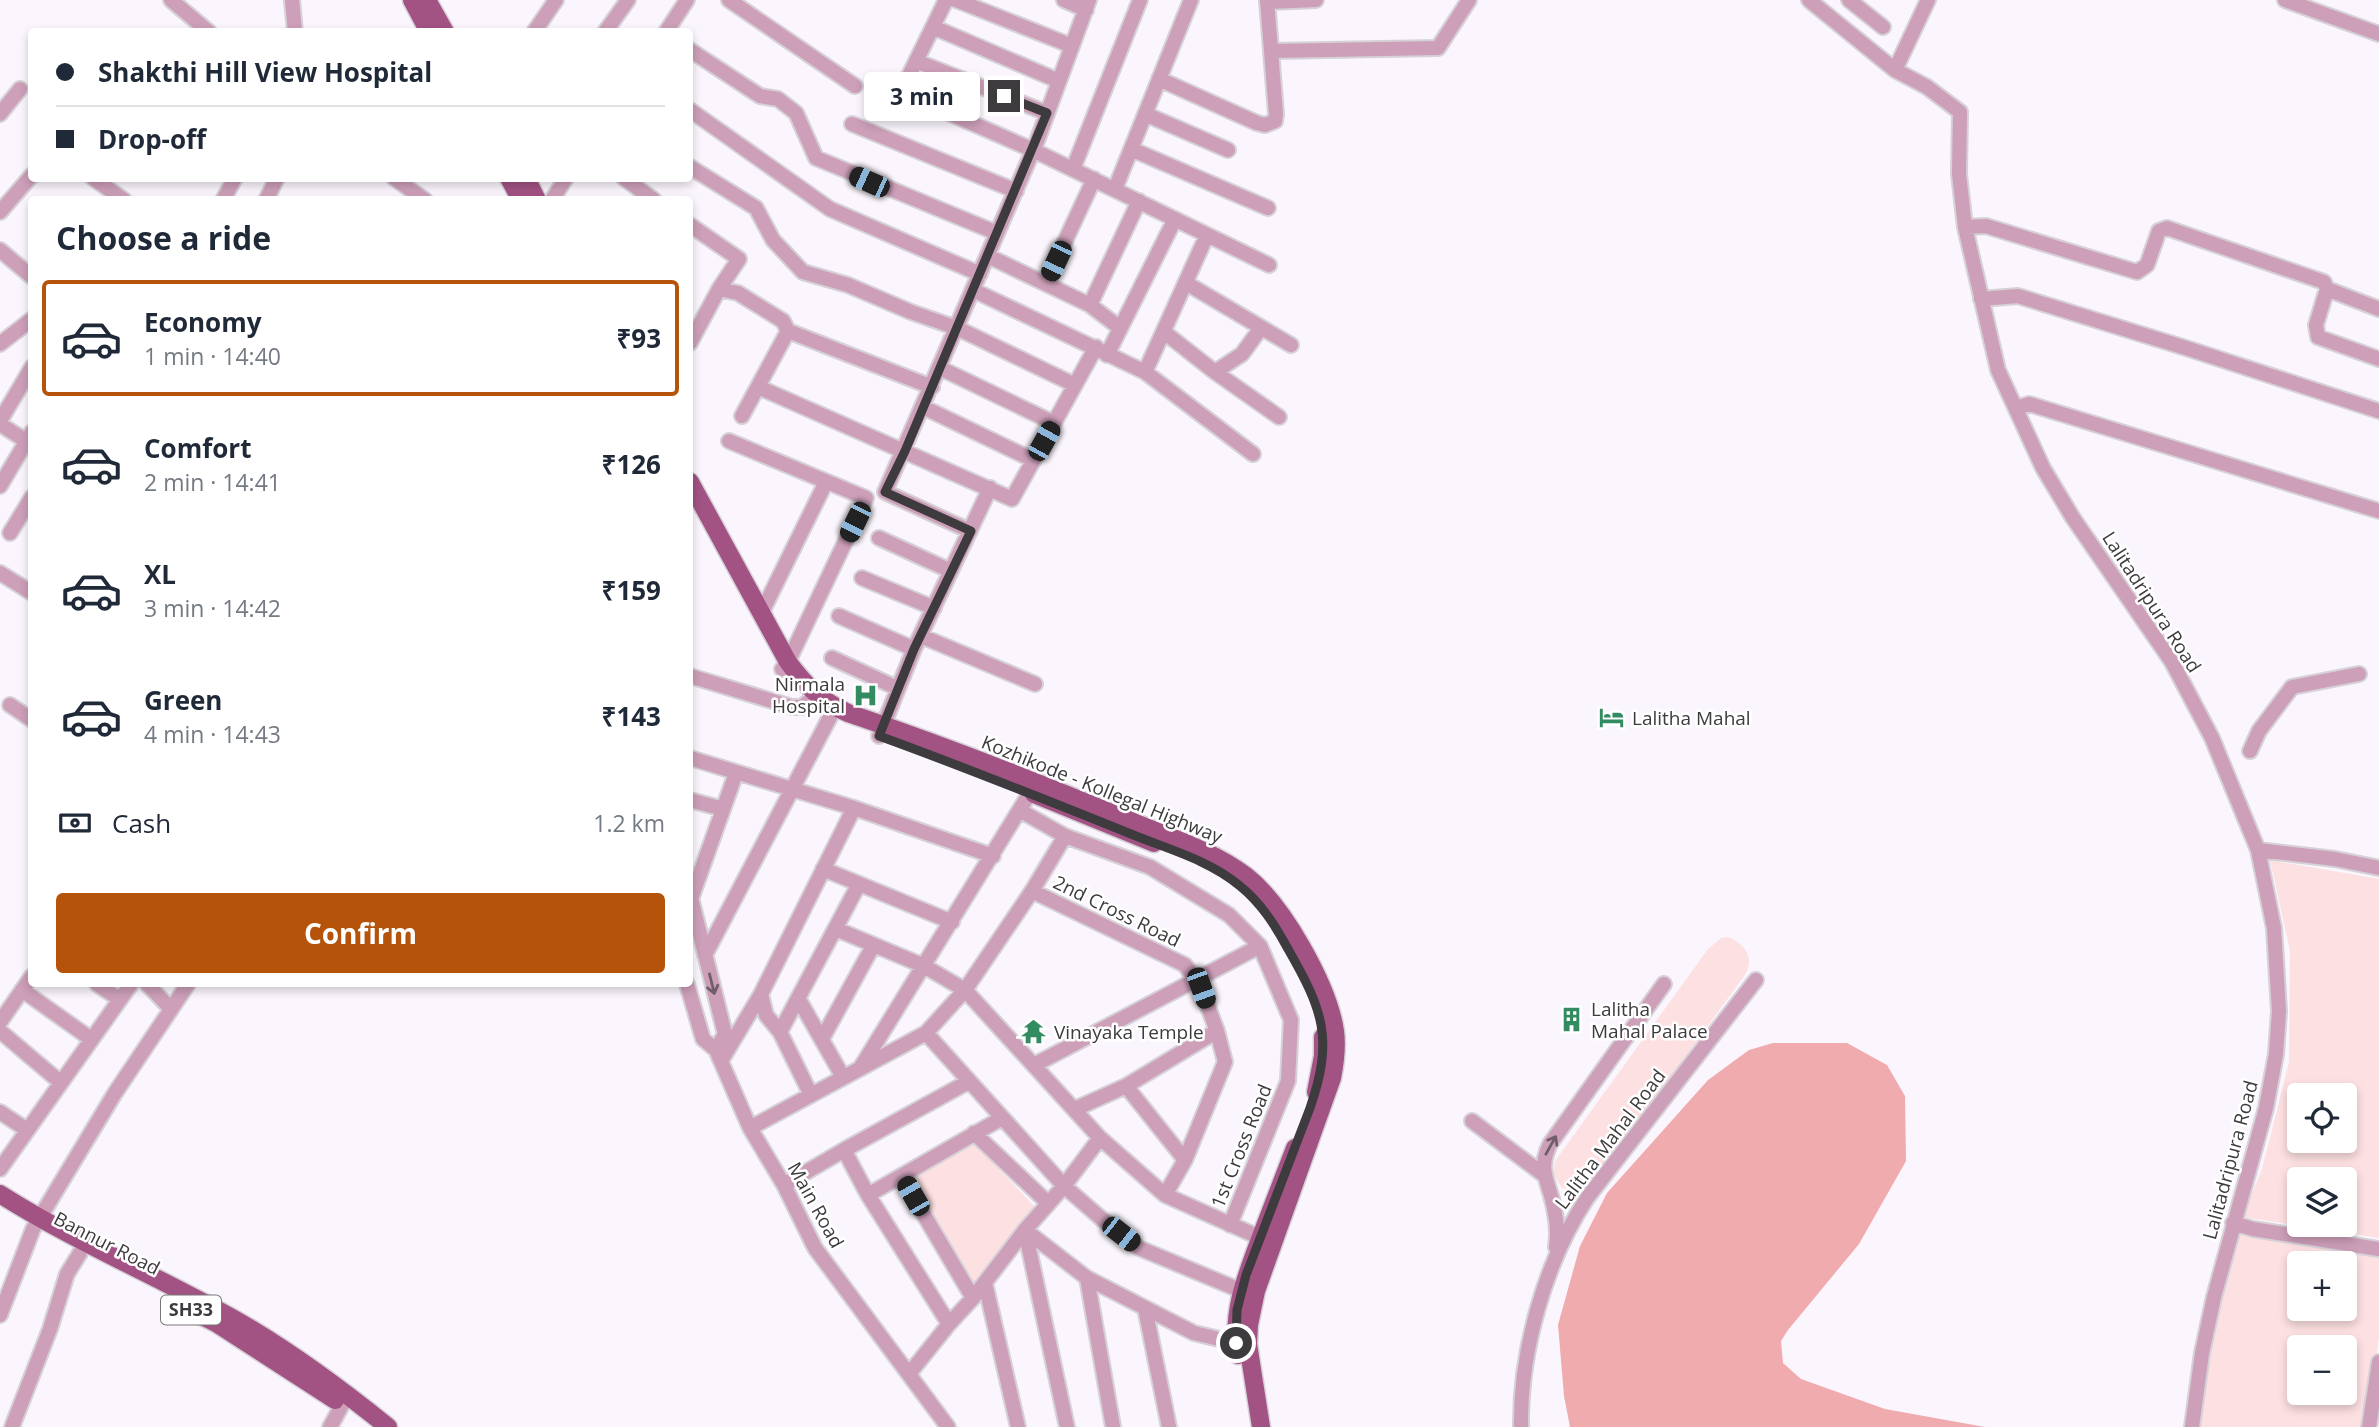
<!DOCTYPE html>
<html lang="en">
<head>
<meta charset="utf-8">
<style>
  :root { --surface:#fff; --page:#f6f6f7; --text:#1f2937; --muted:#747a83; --line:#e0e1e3; --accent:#b45309 }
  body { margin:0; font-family:"Open Sans",sans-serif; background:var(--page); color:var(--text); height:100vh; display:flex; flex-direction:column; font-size:26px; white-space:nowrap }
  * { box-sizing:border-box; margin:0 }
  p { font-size:23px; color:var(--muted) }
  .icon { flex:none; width:38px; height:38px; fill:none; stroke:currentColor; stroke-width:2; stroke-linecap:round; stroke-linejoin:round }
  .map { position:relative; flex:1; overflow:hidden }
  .sheet { position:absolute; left:28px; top:196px; width:665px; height:791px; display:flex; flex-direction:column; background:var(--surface); border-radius:7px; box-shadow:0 4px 10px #0003 }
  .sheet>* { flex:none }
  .banner { position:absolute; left:28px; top:28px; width:665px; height:154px; border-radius:7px; box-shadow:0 4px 10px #0003; display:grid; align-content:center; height:154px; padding:0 28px; background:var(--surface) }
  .tools { position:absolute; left:2287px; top:1083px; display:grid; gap:14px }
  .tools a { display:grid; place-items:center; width:70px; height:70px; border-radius:7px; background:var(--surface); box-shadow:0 4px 10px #0003; font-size:35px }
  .end { position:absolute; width:32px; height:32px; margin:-16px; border:9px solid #3d3b3e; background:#fff; box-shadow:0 0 0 4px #fff }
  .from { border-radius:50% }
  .bubble { position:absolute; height:49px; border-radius:7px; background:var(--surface); box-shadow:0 4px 10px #0003; font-size:23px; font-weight:700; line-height:49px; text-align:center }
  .car { position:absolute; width:21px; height:42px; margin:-21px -10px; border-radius:9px; box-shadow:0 0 5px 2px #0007; background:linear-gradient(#222 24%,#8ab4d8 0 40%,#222 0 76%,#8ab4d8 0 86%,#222 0) }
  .banner b { display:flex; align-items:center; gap:24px; height:66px; font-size:26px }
  .banner b+b { border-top:2px solid var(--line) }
  .banner i { width:18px; height:18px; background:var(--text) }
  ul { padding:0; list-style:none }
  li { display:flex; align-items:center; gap:21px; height:116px; margin:0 14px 10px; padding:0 14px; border:4px solid transparent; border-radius:7px }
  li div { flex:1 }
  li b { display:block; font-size:26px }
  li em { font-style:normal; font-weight:700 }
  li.on { border-color:var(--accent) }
  li>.icon { width:63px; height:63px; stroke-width:1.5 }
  h2 { padding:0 28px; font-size:32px; line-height:84px }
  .pay { display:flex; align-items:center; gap:18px; height:77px; padding:0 28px; font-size:26px }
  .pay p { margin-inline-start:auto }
  .primary-button { display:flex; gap:14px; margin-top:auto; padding:14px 28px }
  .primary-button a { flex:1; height:80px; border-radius:7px; background:var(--accent); color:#fff; font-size:28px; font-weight:700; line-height:80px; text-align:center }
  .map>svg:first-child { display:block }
</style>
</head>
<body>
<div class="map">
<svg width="2379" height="1427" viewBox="0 0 2379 1427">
  <rect width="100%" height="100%" fill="#fbf6fd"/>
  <!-- green -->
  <path fill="#fde0e1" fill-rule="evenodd" d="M2270,860L2379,879V1238L2242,1217L2262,1169L2289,1062L2290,951ZM2300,1096H2345V1141H2300ZM2300,1180H2345V1225H2300Z
    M1728,937C1745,944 1755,957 1745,975L1591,1186L1578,1193L1562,1188L1553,1174L1555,1161L1708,949L1721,938Z
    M971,1140L1036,1208L973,1288L909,1179Z
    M2236,1230L2379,1253V1337L2366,1427H2195ZM2300,1264H2345V1309H2300ZM2300,1348H2345V1393H2300Z"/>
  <!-- forest -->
  <path fill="#f0abaf" d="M1773,1043H1847L1887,1065L1905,1096L1906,1161L1859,1244L1788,1330L1781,1341L1783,1363L1801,1379L1885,1409L1985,1427H1570L1564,1396L1558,1325L1580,1246L1607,1193L1708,1080L1749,1050Z"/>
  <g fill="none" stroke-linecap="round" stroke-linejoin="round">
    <defs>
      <path id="minor" d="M171,0L209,32
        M292,0L295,32
        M729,0L855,86
        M946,0L901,92L1033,150L1269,265
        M956,0L1072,46
        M1064,0L1086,10
        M1809,0L1895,70L1927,87L1960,112L1959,174L1965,227L1998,370L2043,468L2073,518L2172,662L2212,738L2258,850L2274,928L2279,1011L2276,1054L2266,1108L2214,1297L2202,1353L2192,1427
        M1849,0L1883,27
        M2285,0L2379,34
        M1267,2L1316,0
        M933,27L1059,81
        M534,32L556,0
        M605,32L628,0
        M666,32L687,0
        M690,50L760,96L778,99L796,113L816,158L997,233
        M1272,51L1438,48L1469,0
        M916,61L1047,113
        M1895,70L1928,0
        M1159,79L1257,123L1265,125L1275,121L1276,114L1267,0
        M690,110L830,209L980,274
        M0,114L20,89
        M1145,114L1228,150
        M852,124L1016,191
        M1131,149L1268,208
        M690,167L756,208L773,240L803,272L848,285L911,312L957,328L1075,385
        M1073,169L1140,0
        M93,178L124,200
        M394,178L425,200
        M624,178L654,200
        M1115,189L1191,0
        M223,200L235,178
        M266,200L277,178
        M552,200L566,178
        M0,212L32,175
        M690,225L739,259L719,289L690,343
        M1965,227L1986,226L2137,272L2147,265L2159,231L2167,228L2324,282L2327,289L2316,325L2318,337L2379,359
        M0,250L32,277
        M988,256L1090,305L1120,328
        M1046,282L1094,179
        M1186,283L1291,345
        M719,289L738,293L783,321L788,331L932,387
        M2327,289L2379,309
        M973,290L1145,372L1253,454
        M1981,299L2018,296L2186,348L2379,411
        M1090,305L1139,201
        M1164,332L1215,372L1279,417
        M0,344L32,319
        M1107,355L1175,219
        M940,368L1054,423
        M1145,372L1207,235
        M1215,372L1242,354L1261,328
        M758,387L1012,499L1096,347
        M923,407L1033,460
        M2016,408L2029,404L2379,511
        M742,416L788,331
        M0,421L32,367
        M0,424L32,445
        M729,441L866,498L788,662L782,669
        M0,486L32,432
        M970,531L885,492L1037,141L1089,0
        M10,533L32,497
        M879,538L951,571
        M0,573L32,593
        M862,578L934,608
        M761,614L826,482
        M839,616L914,649
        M921,636L1035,684
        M832,658L897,688
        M690,676L792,707H802L816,695
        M10,705L32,720
        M879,736L914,649L990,488
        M2250,751L2259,731L2292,687L2359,674
        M690,758L854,808L993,856
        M690,800L723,809
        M1021,811L1065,836L1150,867L1229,915L1260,946L1291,1020L1288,1081L1230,1225
        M2258,850L2335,859L2379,868
        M823,869L952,922
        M1032,891L1185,965L1201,988L1217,1031L1225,1062L1185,1160L1165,1195
        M690,894L725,1034L716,1050
        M691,899L736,773
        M836,929L924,966L965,990L1100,1138L1165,1195L1261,1238
        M705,955L830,717
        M97,984L119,999
        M147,984L171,1009
        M687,984L703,1039L716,1050L750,1128L784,1185L815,1248L948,1427
        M22,990L91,1039
        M761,994L766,1015L780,1032L811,1095
        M798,998L843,1077
        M0,1022L32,976
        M0,1031L60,1082
        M780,1032L859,884
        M926,1033L1064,1186L1103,1220L1139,1248L1242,1291
        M822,1039L873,946
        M721,1061L761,994L854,808
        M1034,1065L1260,946
        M861,1067L1030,793
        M1126,1086L1185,1160
        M1075,1109L1126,1086L1217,1031
        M0,1112L27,1130
        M1472,1121L1544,1175
        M750,1128L926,1033L965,990L1032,891L1065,836
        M974,1133L1048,1203
        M844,1150L868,1195L949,1324
        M0,1169L131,984
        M901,1176L973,1298
        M784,1185L844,1150L968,1082
        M868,1195L1002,1118
        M2233,1223L2253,1229L2379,1249
        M1025,1230L1087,1278L1194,1333L1236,1343
        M1025,1230L1067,1427
        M1556,1247C1558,1234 1557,1221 1554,1208C1549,1181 1537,1171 1550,1144L1664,984
        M1087,1278L1113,1427
        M985,1283L1018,1427
        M1145,1308L1169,1427
        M0,1315L33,1229L115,1093L188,984
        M909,1374L949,1324L973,1298L1025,1230L1064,1186L1100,1138
        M12,1427L50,1329L67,1274L80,1253
        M330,1427L348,1394
        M1521,1427C1520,1351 1545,1262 1587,1198L1756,980
        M2369,1427L2379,1362"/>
      <path id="major" d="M412,0L429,32
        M427,0L445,32
        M509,178L521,200
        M526,178L537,200
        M690,482L788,662C805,685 821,701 848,713C942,745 1035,781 1126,819C1166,836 1212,850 1246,876C1283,905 1328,985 1335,1031C1337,1046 1335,1063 1332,1078L1256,1291L1249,1325L1248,1344L1261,1427
        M1034,794L1154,843
        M1316,1092L1323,1056V1037
        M0,1194C71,1239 148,1272 221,1312C281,1344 336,1385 388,1427
        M196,1313L216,1323L335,1400
        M1238,1355C1231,1311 1247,1274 1262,1234C1273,1206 1284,1177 1295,1148"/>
    </defs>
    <!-- minor casing -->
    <use href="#minor" stroke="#d5d1d7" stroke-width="18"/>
    <!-- major casing -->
    <use href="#major" stroke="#d5d1d7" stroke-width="21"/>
    <!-- minor -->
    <use href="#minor" stroke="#cd9fb9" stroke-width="14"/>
    <!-- major -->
    <use href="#major" stroke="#a25384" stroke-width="18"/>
  </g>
  <!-- one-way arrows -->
  <defs><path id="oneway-shaft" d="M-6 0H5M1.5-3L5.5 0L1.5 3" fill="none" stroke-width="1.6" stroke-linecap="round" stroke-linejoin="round" transform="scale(1.75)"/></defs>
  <g stroke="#6f5e69">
    <use href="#oneway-shaft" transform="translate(712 984) rotate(76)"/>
    <use href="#oneway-shaft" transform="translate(1551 1145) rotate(-61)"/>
  </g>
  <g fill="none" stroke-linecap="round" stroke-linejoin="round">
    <!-- route -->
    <path stroke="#3d3b3e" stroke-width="9" d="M1004,96L1047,113L905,451L885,492L971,531L914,649L879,736C962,766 1044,799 1126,832C1164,848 1208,859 1240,886C1261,903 1275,925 1288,949C1323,1010 1334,1039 1310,1108L1246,1275L1237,1310L1236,1343"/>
  </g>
  <!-- icons -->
  <defs>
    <symbol id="hospital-bare" viewBox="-9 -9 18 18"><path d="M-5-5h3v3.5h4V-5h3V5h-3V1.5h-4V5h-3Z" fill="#338b61" stroke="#fff" stroke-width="2.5" paint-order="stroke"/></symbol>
    <symbol id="hotel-bare" viewBox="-9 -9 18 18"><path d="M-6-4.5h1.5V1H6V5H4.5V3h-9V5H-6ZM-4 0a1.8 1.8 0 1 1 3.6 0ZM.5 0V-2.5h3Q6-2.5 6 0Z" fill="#338b61" stroke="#fff" stroke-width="2.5" paint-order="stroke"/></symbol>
    <symbol id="building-bare" viewBox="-9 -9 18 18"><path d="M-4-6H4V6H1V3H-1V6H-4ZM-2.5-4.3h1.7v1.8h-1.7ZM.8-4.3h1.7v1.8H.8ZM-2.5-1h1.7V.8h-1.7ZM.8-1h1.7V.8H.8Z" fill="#338b61" stroke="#fff" stroke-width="2.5" paint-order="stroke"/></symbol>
    <symbol id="temple-bare" viewBox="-9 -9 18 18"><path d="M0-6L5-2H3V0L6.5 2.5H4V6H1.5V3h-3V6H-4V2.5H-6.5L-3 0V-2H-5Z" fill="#338b61" stroke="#fff" stroke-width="2.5" paint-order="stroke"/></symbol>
  </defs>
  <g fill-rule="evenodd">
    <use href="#hospital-bare" x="848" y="678" width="35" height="35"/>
    <use href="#hotel-bare" x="1594" y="700" width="35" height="35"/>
    <use href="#building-bare" x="1554" y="1002" width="35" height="35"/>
    <use href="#temple-bare" x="1016" y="1014" width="35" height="35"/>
  </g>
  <g text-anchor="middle" stroke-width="5" stroke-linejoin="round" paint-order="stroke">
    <!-- shield labels -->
    <rect fill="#fff" stroke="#777678" stroke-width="2" x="161" y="1295.5" width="60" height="29" rx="5"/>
    <g font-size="18" font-weight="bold" fill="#3d3b3e">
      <text x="191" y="1316">SH33</text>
    </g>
    <!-- street labels -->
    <g font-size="19" fill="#3d3b3e" stroke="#fff">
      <text transform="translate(2152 602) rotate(57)" y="7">Lalitadripura Road</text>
      <text transform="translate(1102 789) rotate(22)" y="7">Kozhikode - Kollegal Highway</text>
      <text transform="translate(1117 911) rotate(26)" y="7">2nd Cross Road</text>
      <text transform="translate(1610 1139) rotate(-53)" y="7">Lalitha Mahal Road</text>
      <text transform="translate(1241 1146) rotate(-68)" y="7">1st Cross Road</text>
      <text transform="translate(2230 1160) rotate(-75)" y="7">Lalitadripura Road</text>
      <text transform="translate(816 1205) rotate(61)" y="7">Main Road</text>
      <text transform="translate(107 1243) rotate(27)" y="7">Bannur Road</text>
    </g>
    <!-- poi labels -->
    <g font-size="19" fill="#3d3b3e" stroke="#fff" text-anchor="start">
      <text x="845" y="691" text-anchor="end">Nirmala<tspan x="845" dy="22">Hospital</tspan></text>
      <text x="1632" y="725">Lalitha Mahal</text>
      <text x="1591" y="1016">Lalitha<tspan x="1591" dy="22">Mahal Palace</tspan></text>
      <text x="1054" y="1039">Vinayaka Temple</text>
    </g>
  </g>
</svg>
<div class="tools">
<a><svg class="icon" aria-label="locate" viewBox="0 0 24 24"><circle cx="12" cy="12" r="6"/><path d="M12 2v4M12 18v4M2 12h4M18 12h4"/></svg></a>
<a><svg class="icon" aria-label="layers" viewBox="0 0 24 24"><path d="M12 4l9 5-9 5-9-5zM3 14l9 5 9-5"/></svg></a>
<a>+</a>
<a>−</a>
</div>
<i class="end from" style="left:1236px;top:1343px"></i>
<i class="end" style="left:1004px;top:96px"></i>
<div class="bubble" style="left:864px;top:72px;width:116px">3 min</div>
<i class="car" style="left:869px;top:182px;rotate:294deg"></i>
<i class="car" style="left:1056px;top:261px;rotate:205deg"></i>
<i class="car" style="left:1044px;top:441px;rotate:29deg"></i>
<i class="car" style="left:855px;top:522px;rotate:206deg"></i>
<i class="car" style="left:1201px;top:988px;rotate:160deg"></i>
<i class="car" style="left:913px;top:1196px;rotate:330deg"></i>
<i class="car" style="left:1121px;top:1234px;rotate:128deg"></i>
<div class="banner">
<b><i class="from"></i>Shakthi Hill View Hospital</b>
<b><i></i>Drop-off</b>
</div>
<section class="sheet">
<h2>Choose a ride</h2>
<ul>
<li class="on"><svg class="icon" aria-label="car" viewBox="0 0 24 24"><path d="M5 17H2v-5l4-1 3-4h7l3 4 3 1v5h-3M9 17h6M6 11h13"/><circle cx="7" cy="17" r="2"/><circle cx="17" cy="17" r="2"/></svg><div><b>Economy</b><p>1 min · 14:40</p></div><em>₹93</em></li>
<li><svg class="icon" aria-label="car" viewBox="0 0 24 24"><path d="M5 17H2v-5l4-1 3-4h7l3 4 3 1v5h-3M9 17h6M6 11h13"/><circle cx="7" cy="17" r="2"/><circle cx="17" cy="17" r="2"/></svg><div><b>Comfort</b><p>2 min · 14:41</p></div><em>₹126</em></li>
<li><svg class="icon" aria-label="car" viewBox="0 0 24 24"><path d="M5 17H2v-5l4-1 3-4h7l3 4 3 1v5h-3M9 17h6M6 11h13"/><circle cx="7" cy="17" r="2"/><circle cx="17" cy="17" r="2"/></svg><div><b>XL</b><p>3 min · 14:42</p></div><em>₹159</em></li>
<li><svg class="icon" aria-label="car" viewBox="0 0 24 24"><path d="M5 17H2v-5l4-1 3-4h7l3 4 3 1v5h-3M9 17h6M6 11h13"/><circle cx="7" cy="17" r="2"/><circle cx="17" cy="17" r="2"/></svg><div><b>Green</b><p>4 min · 14:43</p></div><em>₹143</em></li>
</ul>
<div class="pay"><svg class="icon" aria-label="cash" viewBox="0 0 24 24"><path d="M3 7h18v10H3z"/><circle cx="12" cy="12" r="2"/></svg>Cash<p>1.2 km</p></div>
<div class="primary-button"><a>Confirm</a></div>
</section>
</div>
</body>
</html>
